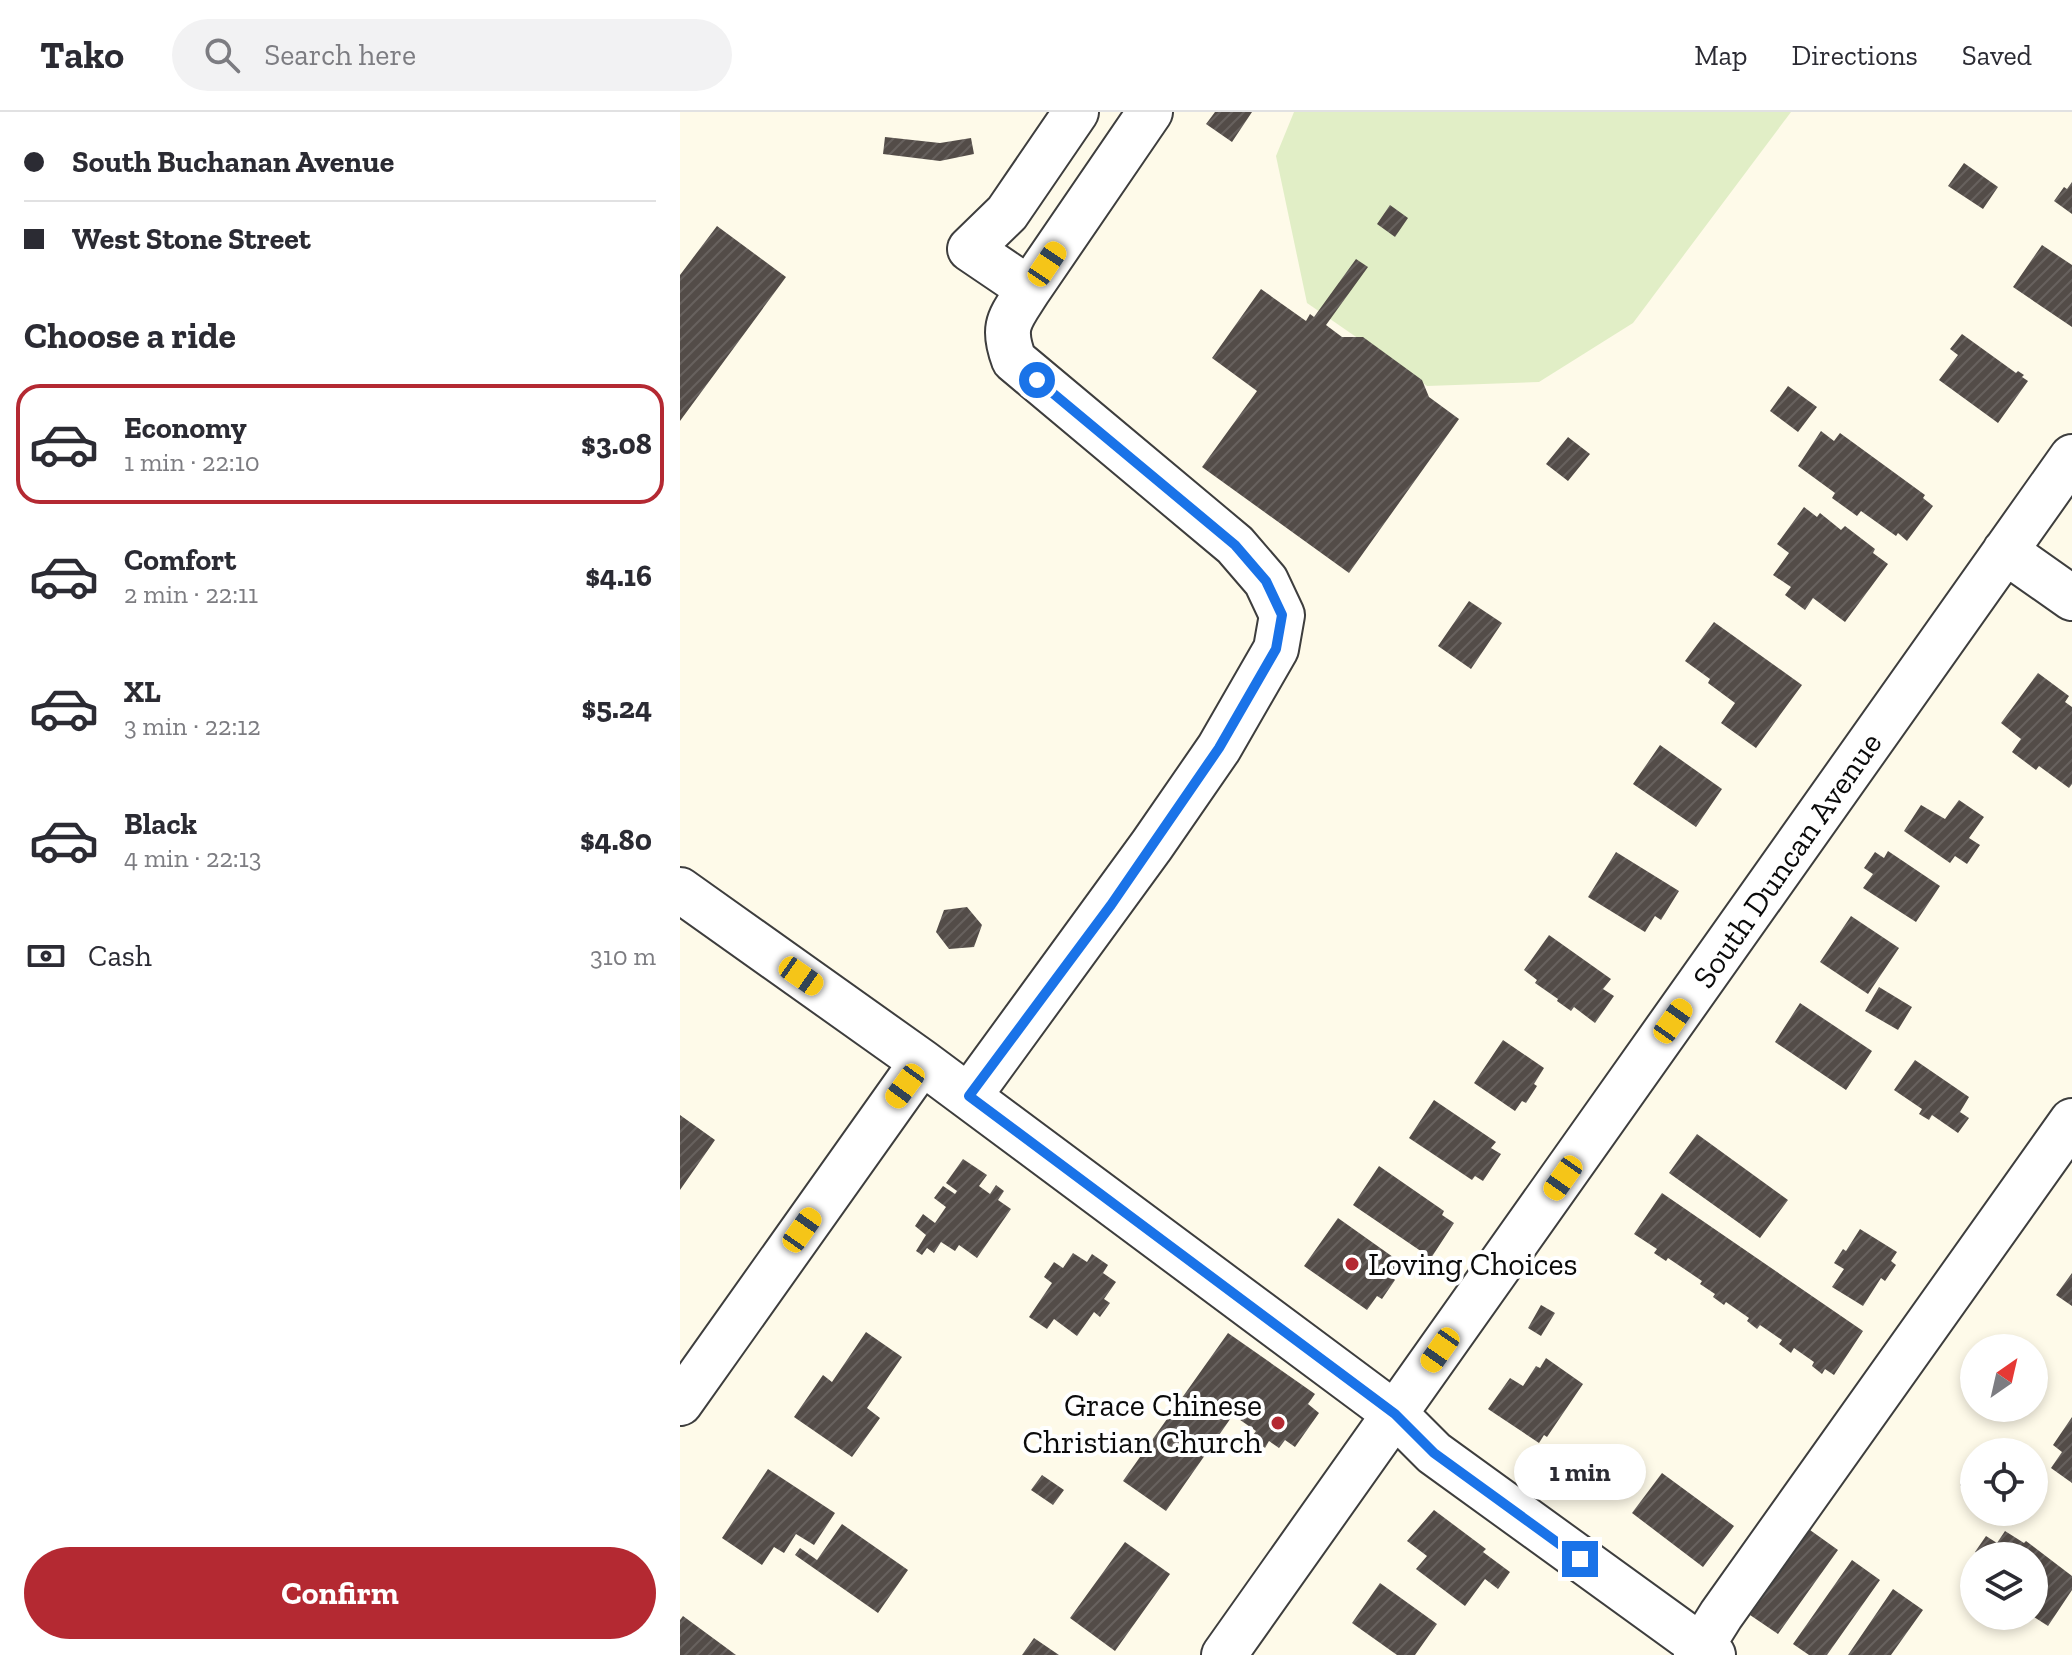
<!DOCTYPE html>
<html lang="en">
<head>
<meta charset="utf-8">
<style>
  :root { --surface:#fff; --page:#f2f2f3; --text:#2b2b33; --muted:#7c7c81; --line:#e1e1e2; --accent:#b42932 }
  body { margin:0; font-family:"Zilla Slab",serif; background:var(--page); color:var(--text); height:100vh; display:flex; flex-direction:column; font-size:30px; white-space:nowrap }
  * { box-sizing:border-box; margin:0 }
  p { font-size:26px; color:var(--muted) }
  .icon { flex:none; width:44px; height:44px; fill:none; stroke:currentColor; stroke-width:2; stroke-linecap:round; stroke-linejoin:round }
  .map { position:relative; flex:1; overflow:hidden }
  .panel { display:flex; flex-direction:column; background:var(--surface); width:680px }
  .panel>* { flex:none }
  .hud { display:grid; align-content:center; height:176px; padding:0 24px; background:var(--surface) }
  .needle { width:52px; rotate:34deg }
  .tools { position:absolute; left:1280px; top:1222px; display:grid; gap:16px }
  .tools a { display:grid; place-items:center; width:88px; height:88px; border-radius:50%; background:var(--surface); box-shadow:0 4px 12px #0003; font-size:40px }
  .end { position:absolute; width:36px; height:36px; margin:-18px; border:10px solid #1a73e8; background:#fff; box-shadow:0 0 0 4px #fff }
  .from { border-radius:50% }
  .bubble { position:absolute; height:56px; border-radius:28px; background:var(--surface); box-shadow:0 4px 12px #0003; font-size:26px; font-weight:700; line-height:56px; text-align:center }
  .car { position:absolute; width:24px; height:48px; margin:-24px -12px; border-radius:10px; box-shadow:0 0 6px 2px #0007; background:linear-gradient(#f5c518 24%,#345 0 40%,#f5c518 0 76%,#345 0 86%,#f5c518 0) }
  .hud b { display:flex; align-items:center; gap:28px; height:76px; font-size:30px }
  .hud b+b { border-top:2px solid var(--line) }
  .hud i { width:20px; height:20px; background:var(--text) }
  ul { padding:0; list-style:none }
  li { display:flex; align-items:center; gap:24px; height:120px; margin:0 16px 12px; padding:0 8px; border:4px solid transparent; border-radius:24px }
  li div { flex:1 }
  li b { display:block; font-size:30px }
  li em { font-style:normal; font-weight:700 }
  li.on { border-color:var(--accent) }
  li>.icon { width:72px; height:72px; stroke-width:1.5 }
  h2 { padding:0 24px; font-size:36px; line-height:96px }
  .pay { display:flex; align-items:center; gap:20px; height:88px; padding:0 24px; font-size:30px }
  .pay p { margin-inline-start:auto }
  .primary-button { display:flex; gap:16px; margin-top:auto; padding:16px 24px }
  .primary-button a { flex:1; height:92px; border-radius:48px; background:var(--accent); color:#fff; font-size:32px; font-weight:700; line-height:92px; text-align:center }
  header { display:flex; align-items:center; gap:48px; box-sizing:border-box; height:112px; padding:0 40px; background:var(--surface); border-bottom:2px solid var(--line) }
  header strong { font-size:38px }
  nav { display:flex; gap:44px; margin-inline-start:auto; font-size:28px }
  .search { width:560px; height:72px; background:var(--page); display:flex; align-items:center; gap:20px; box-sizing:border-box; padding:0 28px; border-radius:44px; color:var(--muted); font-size:30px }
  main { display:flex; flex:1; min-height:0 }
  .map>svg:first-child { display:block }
</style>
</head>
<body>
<header>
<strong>Tako</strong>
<div class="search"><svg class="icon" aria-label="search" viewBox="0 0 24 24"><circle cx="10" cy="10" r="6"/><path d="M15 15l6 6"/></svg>Search here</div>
<nav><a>Map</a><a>Directions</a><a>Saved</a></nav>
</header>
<main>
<section class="panel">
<div class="hud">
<b><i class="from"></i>South Buchanan Avenue</b>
<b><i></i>West Stone Street</b>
</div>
<h2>Choose a ride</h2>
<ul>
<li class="on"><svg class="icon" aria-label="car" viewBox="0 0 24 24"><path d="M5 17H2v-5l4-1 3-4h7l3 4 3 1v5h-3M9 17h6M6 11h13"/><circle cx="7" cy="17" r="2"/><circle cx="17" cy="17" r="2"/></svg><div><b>Economy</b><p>1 min · 22:10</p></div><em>$3.08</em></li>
<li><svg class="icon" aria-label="car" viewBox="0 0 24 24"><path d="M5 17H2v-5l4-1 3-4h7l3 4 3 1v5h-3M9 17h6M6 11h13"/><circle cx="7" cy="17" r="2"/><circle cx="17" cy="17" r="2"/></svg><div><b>Comfort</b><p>2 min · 22:11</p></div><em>$4.16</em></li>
<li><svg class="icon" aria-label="car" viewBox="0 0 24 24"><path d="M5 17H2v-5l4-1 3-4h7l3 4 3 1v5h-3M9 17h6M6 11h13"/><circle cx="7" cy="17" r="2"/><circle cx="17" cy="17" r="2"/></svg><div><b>XL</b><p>3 min · 22:12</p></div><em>$5.24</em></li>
<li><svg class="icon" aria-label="car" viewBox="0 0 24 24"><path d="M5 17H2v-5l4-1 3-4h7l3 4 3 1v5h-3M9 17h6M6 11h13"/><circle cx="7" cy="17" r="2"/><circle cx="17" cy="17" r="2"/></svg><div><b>Black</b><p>4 min · 22:13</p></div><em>$4.80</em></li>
</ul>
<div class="pay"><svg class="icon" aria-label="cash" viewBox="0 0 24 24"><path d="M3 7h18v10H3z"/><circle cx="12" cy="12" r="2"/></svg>Cash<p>310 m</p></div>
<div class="primary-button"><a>Confirm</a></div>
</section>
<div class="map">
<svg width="1392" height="1543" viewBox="0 0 1392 1543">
  <defs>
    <pattern id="building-hatch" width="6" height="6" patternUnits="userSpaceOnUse" patternTransform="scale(2)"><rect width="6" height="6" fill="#534c48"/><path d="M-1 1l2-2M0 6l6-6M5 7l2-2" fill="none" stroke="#67615e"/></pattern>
  </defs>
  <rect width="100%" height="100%" fill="#fefae9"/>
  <!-- pitch -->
  <path fill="#e1eec6" d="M614,0H1111L953,211L859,270L747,274L627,191L596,44Z"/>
  <!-- building -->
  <path fill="url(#building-hatch)" d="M535,0H572L552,30L526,12Z
    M205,25L260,31L291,26L294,42L260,49L203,42Z
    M1284,51L1318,75L1303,97L1268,74Z
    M1392,70V102L1374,89L1384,75L1387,77Z
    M710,93L728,106L715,125L697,112Z
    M37,114L106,165L0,309V163Z
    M1362,133L1392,153V215L1333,175Z
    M676,147L688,155L646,213L662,225H683L742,268L749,285L779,307L669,461L522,355L577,279L532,246L581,177L626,209L630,202L634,205Z
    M1282,222L1336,261L1338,259L1344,263L1342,265L1348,269L1318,311L1259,268L1278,243L1270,237Z
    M1108,274L1137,295L1118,320L1090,299Z
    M1141,319L1154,329L1160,321L1245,383L1243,386L1253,394L1227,429L1218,421L1216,424L1181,399L1177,404L1152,386L1155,381L1118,354Z
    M888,325L910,342L888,369L866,352Z
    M1124,395L1137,405L1140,401L1161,418L1165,414L1195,437L1193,441L1208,452L1165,510L1133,486L1125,498L1105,483L1111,475L1093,463L1109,441L1097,432Z
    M789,489L822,511L791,557L758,534Z
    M1034,510L1122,573L1076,636L1041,611L1055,591L1028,571L1030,567L1005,549Z
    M1358,561L1389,584L1385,590L1392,595V672L1389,676L1359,654L1356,658L1332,640L1341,627L1321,611Z
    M980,633L1042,677L1016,715L953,672Z
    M1279,688L1304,705L1289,726L1300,733L1287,752L1275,744L1270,751L1224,719L1241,693L1265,707Z
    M1208,739L1260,774L1236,810L1183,776L1193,762L1184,756L1195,740L1204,746Z
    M936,740L999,779L981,808L975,804L965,820L908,785Z
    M287,795L302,813L294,835L269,837L256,820L264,798Z
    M1171,804L1219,836L1188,882L1140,850Z
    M869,823L931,867L923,877L934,884L915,911L894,895L891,899L877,889L878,887L855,871L857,868L844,858Z
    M1199,875L1232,895L1218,918L1185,899Z
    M1120,891L1192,939L1166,978L1095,930Z
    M823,928L864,956L854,972L857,974L846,991L842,989L835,999L794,971Z
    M1235,948L1289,985L1280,1000L1289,1006L1278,1021L1252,1003L1249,1008L1239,1002L1242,997L1214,978Z
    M754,988L816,1030L811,1036L821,1042L803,1069L795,1064L792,1068L729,1026Z
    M0,1003L35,1028L0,1078Z
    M1017,1022L1108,1088L1080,1126L989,1061Z
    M283,1047L307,1063L299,1074L310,1082L316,1073L324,1079L318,1088L331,1097L297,1146L279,1133L275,1139L261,1130L254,1141L247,1136L242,1143L236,1139L246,1123L235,1114L243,1102L255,1111L266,1095L254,1086L263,1074L275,1082L277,1079L266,1071Z
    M699,1054L764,1099L762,1103L774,1111L751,1146L673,1093Z
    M982,1081L1183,1219L1154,1263L1145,1257L1142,1262L1132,1254L1134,1250L1114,1236L1111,1241L1099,1232L1102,1228L1080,1213L1077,1217L1067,1209L1069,1206L1046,1190L1044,1193L1033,1185L1035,1182L1020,1172L1022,1169L988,1146L986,1149L974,1141L977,1137L954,1122Z
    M658,1106L720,1150L711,1164L715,1168L702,1187L697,1184L687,1198L624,1154Z
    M1180,1117L1217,1140L1211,1149L1216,1153L1205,1169L1201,1166L1183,1194L1152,1175L1164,1157L1154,1151L1163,1137L1166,1139Z
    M393,1141L407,1150L412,1142L428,1153L423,1161L436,1170L424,1187L430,1191L420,1205L414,1200L397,1224L374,1207L367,1217L349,1205L372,1171L364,1165L374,1150L383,1156Z
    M1392,1161V1194L1376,1183Z
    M861,1193L875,1201L861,1224L848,1216Z
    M186,1220L222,1245L187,1296L200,1306L172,1345L114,1305L143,1263L152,1270Z
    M548,1221L635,1282L628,1292L639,1301L615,1335L605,1328L599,1336L589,1329L585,1336L571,1326L576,1319L553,1303L486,1399L443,1369Z
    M866,1246L903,1272L867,1325L864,1323L859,1331L808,1297L830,1266L843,1274L856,1254L860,1256Z
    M1392,1305V1371L1371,1356L1382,1340L1373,1333Z
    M1294,1354V1384L1280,1373Z
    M88,1357L155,1401L134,1433L116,1422L104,1441L94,1435L82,1453L42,1426Z
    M982,1361L1054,1414L1023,1455L952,1401Z
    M362,1363L384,1378L373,1393L351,1378Z
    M754,1398L806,1437L803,1440L830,1460L818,1477L805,1467L785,1494L736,1457L747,1444L727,1429Z
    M162,1412L228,1458L198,1501L115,1443L120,1436L137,1448Z
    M1130,1418L1158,1438L1098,1522L1070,1503Z
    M1325,1419L1344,1431L1346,1429L1392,1464V1478L1368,1514L1354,1505V1444H1301L1295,1440L1306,1424L1317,1431Z
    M445,1430L490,1462L435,1539L390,1506Z
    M1172,1448L1200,1468L1147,1543H1129L1113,1532Z
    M700,1471L757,1512L735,1543H717L672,1511Z
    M1213,1477L1243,1498L1211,1543H1168Z
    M3,1504L56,1543H0V1508Z
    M354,1526L379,1543H342Z"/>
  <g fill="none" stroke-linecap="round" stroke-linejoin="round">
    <defs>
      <path id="minor" d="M349,177L470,0
        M1325,439L1392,486
        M0,778L242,950L715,1302L754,1341L1033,1543
        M289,984L472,733L539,636L596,537L602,503L586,469L555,433L334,248C321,213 330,207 349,177L290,137L327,101L396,0
        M0,1291L242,950
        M544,1543L1392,345
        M1016,1543L1041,1503L1392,1009"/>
    </defs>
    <!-- minor casing -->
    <use href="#minor" stroke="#3e3e3e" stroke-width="48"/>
    <!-- minor -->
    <use href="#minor" stroke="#fff" stroke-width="44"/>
  </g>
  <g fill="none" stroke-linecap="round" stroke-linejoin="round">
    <!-- route -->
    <path stroke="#1a73e8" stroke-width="10" d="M357,268L555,433L586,469L602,503L596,537L539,636L431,793L289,984L715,1302L754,1341L900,1447"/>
  </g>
  <!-- markers -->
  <g fill="#b42932" stroke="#fff" stroke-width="3">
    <circle cx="672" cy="1152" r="8"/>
    <circle cx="598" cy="1311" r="8"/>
  </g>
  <g text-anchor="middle" stroke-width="8" stroke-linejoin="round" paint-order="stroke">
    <!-- street labels -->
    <g font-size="32" fill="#0b0b0b" stroke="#fff">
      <text transform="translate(1107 748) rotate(-55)" y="11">South Duncan Avenue</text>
    </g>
    <!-- poi labels -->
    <g font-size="32" fill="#0b0b0b" stroke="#fff" text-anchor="start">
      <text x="688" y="1163">Loving Choices</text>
      <text x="582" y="1304" text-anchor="end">Grace Chinese<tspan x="582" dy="37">Christian Church</tspan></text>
    </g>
  </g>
</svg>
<div class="tools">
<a><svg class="needle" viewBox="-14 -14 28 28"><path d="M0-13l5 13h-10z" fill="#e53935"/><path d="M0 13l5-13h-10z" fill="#7c7c81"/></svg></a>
<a><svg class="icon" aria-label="locate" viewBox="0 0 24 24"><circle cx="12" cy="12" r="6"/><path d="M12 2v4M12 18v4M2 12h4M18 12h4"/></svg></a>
<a><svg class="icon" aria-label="layers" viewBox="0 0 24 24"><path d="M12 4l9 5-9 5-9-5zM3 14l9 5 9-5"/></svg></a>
</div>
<i class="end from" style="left:357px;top:268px"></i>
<i class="end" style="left:900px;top:1447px"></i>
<div class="bubble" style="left:834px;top:1332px;width:132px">1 min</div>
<i class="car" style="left:367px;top:152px;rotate:34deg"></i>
<i class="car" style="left:121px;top:864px;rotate:125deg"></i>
<i class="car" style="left:993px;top:909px;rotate:35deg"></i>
<i class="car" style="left:225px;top:974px;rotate:216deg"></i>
<i class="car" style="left:883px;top:1066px;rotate:215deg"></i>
<i class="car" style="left:122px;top:1118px;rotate:35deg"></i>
<i class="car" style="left:760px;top:1238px;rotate:215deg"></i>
</div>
</main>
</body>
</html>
